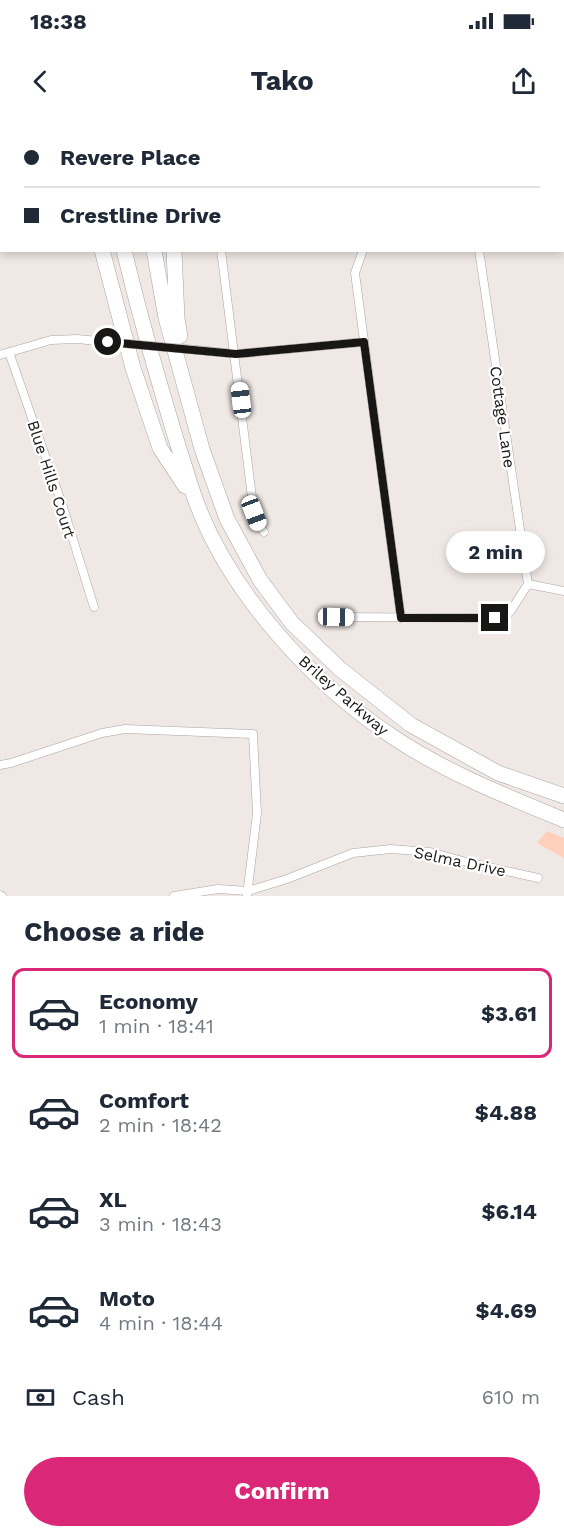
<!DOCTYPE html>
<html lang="en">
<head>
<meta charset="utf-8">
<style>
  :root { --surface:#fff; --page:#f6f6f7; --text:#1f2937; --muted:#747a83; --line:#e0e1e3; --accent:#db2777 }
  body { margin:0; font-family:"Work Sans",sans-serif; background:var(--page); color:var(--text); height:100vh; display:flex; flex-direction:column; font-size:22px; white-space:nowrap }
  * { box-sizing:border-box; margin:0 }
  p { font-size:20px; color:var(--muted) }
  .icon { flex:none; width:33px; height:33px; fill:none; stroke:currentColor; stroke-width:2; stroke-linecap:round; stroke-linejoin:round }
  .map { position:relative; height:776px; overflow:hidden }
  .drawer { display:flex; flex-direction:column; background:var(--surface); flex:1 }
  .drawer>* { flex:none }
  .hud { position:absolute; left:0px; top:0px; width:564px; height:132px; box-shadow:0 3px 9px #0003; display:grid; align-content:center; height:132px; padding:0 24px; background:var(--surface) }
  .end { position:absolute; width:27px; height:27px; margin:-14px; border:8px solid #191716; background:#fff; box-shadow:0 0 0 3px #fff }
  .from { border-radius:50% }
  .bubble { position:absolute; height:42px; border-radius:21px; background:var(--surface); box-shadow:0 3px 9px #0003; font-size:20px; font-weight:700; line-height:42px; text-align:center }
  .car { position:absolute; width:18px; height:36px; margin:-18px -9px; border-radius:8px; box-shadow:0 0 4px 2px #0007; background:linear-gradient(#fff 24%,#345 0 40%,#fff 0 76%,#345 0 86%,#fff 0) }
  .hud b { display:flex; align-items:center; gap:21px; height:57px; font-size:22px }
  .hud b+b { border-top:2px solid var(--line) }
  .hud i { width:15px; height:15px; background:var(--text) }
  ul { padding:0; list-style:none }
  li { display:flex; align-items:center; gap:18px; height:90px; margin:0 12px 9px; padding:0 12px; border:3px solid transparent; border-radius:12px }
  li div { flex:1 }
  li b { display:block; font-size:22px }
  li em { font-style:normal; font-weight:700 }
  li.on { border-color:var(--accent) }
  li>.icon { width:54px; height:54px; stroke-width:1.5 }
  h2 { padding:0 24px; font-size:27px; line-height:72px }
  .pay { display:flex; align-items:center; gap:15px; height:66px; padding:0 24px; font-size:22px }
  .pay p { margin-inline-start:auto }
  .cta { display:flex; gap:12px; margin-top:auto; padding:12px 24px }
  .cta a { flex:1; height:69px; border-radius:36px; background:var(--accent); color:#fff; font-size:24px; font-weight:700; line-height:69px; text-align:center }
  .status { display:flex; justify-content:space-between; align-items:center; height:42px; padding:0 30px; background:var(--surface); direction:ltr }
  .status svg { height:16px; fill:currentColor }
  header { display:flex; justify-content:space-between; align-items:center; height:78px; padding:0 24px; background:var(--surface); font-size:27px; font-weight:700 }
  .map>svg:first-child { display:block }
</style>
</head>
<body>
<div class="status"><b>18:38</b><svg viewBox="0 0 49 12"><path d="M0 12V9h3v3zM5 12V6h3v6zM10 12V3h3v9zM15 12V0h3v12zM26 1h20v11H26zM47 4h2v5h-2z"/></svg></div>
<header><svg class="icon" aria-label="back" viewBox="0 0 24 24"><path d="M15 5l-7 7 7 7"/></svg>Tako<svg class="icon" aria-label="share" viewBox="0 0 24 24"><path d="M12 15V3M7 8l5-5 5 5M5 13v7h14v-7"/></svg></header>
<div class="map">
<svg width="564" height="776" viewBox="0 0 564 776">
  <rect width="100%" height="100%" fill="#efe8e5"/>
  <!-- green -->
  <path fill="#fecfba" d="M547,711L564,718V738L537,723Z"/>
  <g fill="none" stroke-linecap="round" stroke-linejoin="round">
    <defs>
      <path id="street" d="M319,0L320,2
        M431,0L433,2
        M444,2L446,0
        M479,2V0
        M562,124L564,125
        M221,130L254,393L259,405L264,412
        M363,130L355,153L401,498
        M479,130L528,464
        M197,230L236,234L364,222
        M9,232L63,387L94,487
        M0,235L51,220L77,219L108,222
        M336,497L495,498L510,492L528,464L564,471
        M0,645L11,643L102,613L125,609L253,614L257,693L247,776
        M0,775L2,776
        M174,776L218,769L248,771L287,759L353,733L391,729L430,732L470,743L538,758"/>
      <path id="highway" d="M69,0V2
        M94,0L95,2
        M123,0L124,2
        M220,2L221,0
        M102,130L133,248L160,328L185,366
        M124,130C139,194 157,256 176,319C183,340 189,363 197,384C231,474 313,564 393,617C445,652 506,676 564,700
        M154,130L166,198L202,329L227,399L260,460L292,503L340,549L411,605L498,653L564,676
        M174,130L177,199L180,216"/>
    </defs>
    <!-- street casing -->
    <use href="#street" stroke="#aaa4a1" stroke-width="9"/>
    <!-- highway casing -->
    <use href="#highway" stroke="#aaa4a1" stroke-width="16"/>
    <!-- street -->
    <use href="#street" stroke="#fff" stroke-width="8"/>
    <!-- highway -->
    <use href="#highway" stroke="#fff" stroke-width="15"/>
    <defs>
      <path id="street-bridge" d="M108,222L197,230"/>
    </defs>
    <!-- street-bridge casing -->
    <use href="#street-bridge" stroke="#aaa4a1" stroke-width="9" stroke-linecap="butt"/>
    <!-- street-bridge -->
    <use href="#street-bridge" stroke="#fff" stroke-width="8"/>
  </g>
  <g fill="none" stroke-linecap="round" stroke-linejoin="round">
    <!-- route -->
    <path stroke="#191716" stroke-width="8" d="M108,222L236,234L364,222L401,498H495"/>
  </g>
  <g text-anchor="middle" stroke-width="4.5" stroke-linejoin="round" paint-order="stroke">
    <!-- street labels -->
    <g font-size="16" fill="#191716" stroke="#fff">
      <text transform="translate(503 297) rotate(82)" y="6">Cottage Lane</text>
      <text transform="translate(52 359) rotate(72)" y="6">Blue Hills Court</text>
      <text transform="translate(344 575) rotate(41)" y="6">Briley Parkway</text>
      <text transform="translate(460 741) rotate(12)" y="6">Selma Drive</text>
    </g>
  </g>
</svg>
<i class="end from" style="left:108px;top:222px"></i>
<i class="end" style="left:495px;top:498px"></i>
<div class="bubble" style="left:446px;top:411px;width:99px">2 min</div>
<i class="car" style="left:241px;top:280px;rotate:353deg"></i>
<i class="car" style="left:254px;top:393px;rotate:159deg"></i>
<i class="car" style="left:336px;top:497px;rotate:91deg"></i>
<div class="hud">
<b><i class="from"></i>Revere Place</b>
<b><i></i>Crestline Drive</b>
</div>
</div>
<section class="drawer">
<h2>Choose a ride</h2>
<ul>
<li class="on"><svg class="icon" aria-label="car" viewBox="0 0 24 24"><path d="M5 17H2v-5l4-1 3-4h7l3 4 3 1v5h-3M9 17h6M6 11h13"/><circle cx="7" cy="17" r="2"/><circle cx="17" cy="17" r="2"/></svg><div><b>Economy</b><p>1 min · 18:41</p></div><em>$3.61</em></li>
<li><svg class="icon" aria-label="car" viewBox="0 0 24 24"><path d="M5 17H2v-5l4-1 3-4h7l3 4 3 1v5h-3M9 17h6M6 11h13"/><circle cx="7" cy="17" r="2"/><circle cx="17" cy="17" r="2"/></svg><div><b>Comfort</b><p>2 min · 18:42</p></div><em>$4.88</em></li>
<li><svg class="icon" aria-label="car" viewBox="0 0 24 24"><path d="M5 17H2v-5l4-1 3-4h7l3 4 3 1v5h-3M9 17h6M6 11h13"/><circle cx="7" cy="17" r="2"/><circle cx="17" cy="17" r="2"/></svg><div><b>XL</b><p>3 min · 18:43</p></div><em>$6.14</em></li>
<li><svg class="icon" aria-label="car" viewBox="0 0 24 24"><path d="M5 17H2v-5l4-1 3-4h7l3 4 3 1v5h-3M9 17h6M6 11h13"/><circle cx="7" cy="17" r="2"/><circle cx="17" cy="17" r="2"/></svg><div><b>Moto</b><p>4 min · 18:44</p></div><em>$4.69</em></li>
</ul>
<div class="pay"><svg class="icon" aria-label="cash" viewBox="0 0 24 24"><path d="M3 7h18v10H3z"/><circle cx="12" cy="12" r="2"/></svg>Cash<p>610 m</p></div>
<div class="cta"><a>Confirm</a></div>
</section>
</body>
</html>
